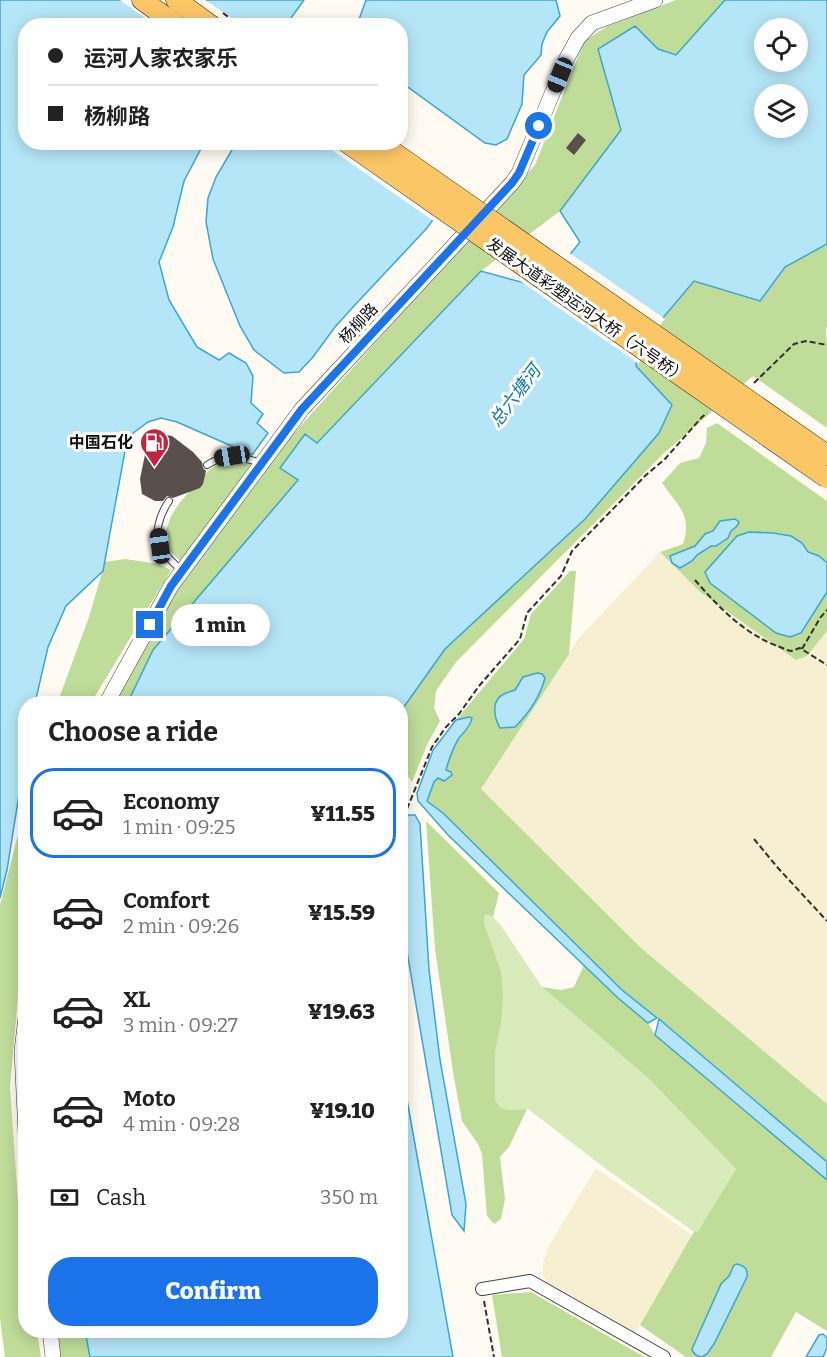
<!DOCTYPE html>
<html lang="en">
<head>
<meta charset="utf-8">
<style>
  :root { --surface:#fff; --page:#f6f6f6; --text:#222; --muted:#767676; --line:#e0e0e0; --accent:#1a73e8 }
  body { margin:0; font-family:Bitter,"Noto Sans SC",serif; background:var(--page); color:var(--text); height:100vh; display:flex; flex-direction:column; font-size:22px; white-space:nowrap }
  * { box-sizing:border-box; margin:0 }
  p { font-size:20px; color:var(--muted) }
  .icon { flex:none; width:33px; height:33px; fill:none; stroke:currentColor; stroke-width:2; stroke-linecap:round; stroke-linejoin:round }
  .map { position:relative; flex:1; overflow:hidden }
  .sheet { position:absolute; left:18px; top:696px; width:390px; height:642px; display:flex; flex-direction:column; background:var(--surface); border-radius:24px; box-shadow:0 3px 15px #0003 }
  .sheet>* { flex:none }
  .guide { position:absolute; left:18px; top:18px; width:390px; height:132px; border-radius:24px; box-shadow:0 3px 15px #0003; display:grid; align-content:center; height:132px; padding:0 30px; background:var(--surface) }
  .controls { position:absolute; left:754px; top:18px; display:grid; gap:12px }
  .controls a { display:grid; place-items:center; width:54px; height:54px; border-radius:50%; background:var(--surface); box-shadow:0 3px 15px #0003; font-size:30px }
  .end { position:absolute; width:27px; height:27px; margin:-14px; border:8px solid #1a73e8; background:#fff; box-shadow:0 0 0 3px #fff }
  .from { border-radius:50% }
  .bubble { position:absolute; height:42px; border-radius:21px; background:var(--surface); box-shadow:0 3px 15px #0003; font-size:20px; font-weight:800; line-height:42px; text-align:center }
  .car { position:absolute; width:18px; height:36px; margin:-18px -9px; border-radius:8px; box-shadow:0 0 4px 2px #0007; background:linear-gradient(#222 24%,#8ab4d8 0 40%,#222 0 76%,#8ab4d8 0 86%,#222 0) }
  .guide b { display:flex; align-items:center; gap:21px; height:57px; font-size:22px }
  .guide b+b { border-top:2px solid var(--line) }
  .guide i { width:15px; height:15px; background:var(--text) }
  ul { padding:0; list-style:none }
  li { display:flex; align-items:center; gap:18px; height:90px; margin:0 12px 9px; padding:0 18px; border:3px solid transparent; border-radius:24px }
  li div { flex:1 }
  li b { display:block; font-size:22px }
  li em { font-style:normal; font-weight:800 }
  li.on { border-color:var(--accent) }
  li>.icon { width:54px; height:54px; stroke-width:1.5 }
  h2 { padding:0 30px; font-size:27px; line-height:72px }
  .pay { display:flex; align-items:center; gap:15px; height:66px; padding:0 30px; font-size:22px }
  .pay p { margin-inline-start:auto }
  .button { display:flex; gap:12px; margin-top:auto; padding:12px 30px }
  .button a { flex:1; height:69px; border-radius:24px; background:var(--accent); color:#fff; font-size:24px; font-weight:800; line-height:69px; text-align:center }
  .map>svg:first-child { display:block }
</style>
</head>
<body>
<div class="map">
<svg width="827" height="1357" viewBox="0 0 827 1357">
  <rect width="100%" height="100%" fill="#fffbf2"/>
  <!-- farmland -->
  <path fill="#f6efd1" d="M660,552L700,592L807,656L827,631V1104L641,948L481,789L579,638Z
    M596,1168L692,1235L634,1335L548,1284L543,1275V1263L548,1247Z"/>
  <!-- green -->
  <path fill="#d9ebba" d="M485,914L493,917L500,924L542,987L648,1078L736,1169L698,1231L694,1232L606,1169L528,1109L508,1110L500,1107L495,1100V1054L501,1023L484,923Z"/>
  <!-- forest -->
  <path fill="#bfdc99" d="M676,0H725L676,56L658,49L635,26L598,49L621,131L560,211L481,271L316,443L305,434L299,480L153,650L127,703L112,704L137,657L183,580L269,461L535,165L584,41L608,26Z
    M827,244V325L826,329L827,345V428L753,376L664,453L456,662L436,691L434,708L440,721L428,743L412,782L401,767V711L445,649L585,519L659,433L672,405L636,366L640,345L694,281L760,301L785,267Z
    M717,423L827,501V631L807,656L796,660L700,592L660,552L683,544C693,515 677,505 662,483L680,463L699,458L706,443L707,428Z
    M227,460L252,464L181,562L168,549L165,533L171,516L181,501L210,469Z
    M125,559L159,564L171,570L91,703L57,704L89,617L105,562Z
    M570,571H576L569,654L481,789L641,948L827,1104V1162L659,1019L622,990L427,801L434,782L446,770L448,761L458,741L472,722L469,717L456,720L524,639L531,614Z
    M25,807V940L21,962L10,1087L19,1216L25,1255L26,1330L37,1331L41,1357H5L0,1318V905Z
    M426,821L499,893L493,917L485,914L484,923L501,971L503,997L501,1023L495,1054V1100L500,1107L508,1110L527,1109L509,1147L500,1157L505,1199L501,1219L494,1224L487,1216L482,1154L478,1144L462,1121L453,1072L435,949Z
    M584,965L648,1023L655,1035L827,1180V1331L796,1312L771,1357H686L640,1325L692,1235L694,1232L698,1231L736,1169L648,1078L542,987L561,990L574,987Z
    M531,1292L632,1350L645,1357H502L492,1295Z
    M55,1331H85L90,1357H58Z"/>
  <!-- water -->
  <path fill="#b5e6f7" stroke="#3ba6d0" stroke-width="1.5" fill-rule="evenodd" d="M0,0H304L286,25L26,26V142L204,143L184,181L173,227L159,262L169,300L197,347L219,360L229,353L246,363L253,376L251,403L263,414L257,423L268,433L252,455L177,422L161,418L148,422L132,434L127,440L103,571L66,606L48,647L35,703L26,704L25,757L7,870L0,898Z
    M366,0H556L560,16L547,32L542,44L541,55L524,75L522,104L507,139L496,145L485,143L401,82L400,26L357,25Z
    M725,0H827V244L785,267L760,301L694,281L640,345L636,366L672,405L659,433L585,519L445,649L401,711L400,704H127L153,650L298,480L280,468L305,434L317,443L481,271L543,288L580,242L560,211L621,130L598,49L635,26L658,49L676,55ZM765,28H798V62H765ZM765,94H798V128H765Z
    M400,142L459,183L427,228L354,306L335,327L313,357L299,372L284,373L254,350L240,326L213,259L206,222L208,198L216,177L236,143Z
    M735,519L738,521L739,523L736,527L731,531L728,538L716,546H711L697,555L692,561L680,568L672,563L670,556L695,546L705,534L713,531L720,521Z
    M749,532L773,533L791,536L802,543L808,552L819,556L827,563V592L801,633L790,637L776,633L710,583L705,572L737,536Z
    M537,673L542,674L545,678C540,697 529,713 515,727L500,728C494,717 490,699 506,693C509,692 512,691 515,690L523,677Z
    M469,717L472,718C471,726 464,732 459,738C453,748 449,759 446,770L451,772L452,775L444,781L438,778L434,782L427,801L444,814L622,990L657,1018L648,1023L618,998L448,835L418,801L417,793L433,750L456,720Z
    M408,815H415L420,824L429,970L440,1060L466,1204L464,1231L452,1215L406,946L403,863V825Z
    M659,1019L827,1162V1180L655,1035Z
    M401,1066L453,1357H90L85,1331L400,1330Z
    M737,1264C745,1266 748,1269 747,1277L714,1344L707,1354L702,1357C696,1356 693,1354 692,1349L721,1284L729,1276L734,1265Z
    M823,1334L827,1338V1348L823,1357H806L819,1335Z"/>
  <!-- pier -->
  <path fill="#fffbf2" d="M120,0H205L242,25L156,26Z
    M400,139L462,182V185L435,222L322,143L400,142Z
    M568,252L665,319L643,347L639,364L516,278L542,285Z"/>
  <!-- building -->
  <path fill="#594f4b" d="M578,133L586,140L574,155L566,148Z
    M162,434L172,436L193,452L202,462L203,468L206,471L203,484L200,488L173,498L167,496L163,501H155L142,494L140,479L147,445L151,439L156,435Z"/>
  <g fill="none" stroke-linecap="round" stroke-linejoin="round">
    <defs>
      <path id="service" d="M207,465C225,453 242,457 262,463
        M169,501C160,514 153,534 161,548C166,557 175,564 182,571"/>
      <path id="minor" d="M482,1289L530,1281L664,1357"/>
      <path id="tertiary" d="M106,704L171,586L302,409L512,183L519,173L567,58L578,38L592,23L655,0
        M26,1017L22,1051L26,1134
        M50,1330L53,1357"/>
      <path id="primary" d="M142,0L178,26
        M176,0L212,26"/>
    </defs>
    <!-- service casing -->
    <use href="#service" stroke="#424242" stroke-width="8"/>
    <!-- minor casing -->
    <use href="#minor" stroke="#424242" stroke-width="14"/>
    <!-- tertiary casing -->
    <use href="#tertiary" stroke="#424242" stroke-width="16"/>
    <!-- primary casing -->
    <use href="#primary" stroke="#202020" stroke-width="21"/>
    <!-- path -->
    <path stroke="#313131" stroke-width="2" stroke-dasharray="6 3" stroke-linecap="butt" d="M223,13L240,26
      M754,383L794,344L806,341L827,345
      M695,580C714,602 735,624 760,638C768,643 778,646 787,650L791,651L800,648L827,665
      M802,649L820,618L827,610
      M407,809L432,747L446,727L459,714L479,686L520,639L527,613L561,576L572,551L646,475L665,459L702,417L707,413
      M754,839L778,868L827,921
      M484,1301L494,1357"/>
    <!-- service -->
    <use href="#service" stroke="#fff" stroke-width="6"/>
    <!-- minor -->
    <use href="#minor" stroke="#fff" stroke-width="12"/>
    <!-- tertiary -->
    <use href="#tertiary" stroke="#fff" stroke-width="15"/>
    <!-- primary -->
    <use href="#primary" stroke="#fbc666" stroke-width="20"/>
    <defs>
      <path id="primary-bridge" d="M346,142L827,478
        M379,142L827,455"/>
    </defs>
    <!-- primary-bridge casing -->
    <use href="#primary-bridge" stroke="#202020" stroke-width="21" stroke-linecap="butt"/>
    <!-- primary-bridge -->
    <use href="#primary-bridge" stroke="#fbc666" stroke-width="20"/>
  </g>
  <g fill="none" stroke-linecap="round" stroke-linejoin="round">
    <!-- route -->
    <path stroke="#1a73e8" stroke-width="8" d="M150,625L171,586L302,409L512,183L519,173L539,126"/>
  </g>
  <!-- icons -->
  <defs>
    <symbol id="fuel-pin" viewBox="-11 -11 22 30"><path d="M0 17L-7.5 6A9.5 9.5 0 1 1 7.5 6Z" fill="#c3243d" stroke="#fff"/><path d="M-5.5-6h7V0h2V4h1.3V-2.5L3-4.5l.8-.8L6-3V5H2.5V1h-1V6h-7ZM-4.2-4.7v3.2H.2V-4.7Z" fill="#fff"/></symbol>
  </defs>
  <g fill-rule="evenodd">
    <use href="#fuel-pin" x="138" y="426" width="33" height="45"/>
  </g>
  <g text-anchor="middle" stroke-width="6" stroke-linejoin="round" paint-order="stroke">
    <!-- street labels -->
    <g font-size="16" fill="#0f0f0f" stroke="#fff">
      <text transform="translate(587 310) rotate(35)" y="6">发展大道彩塑运河大桥（六号桥）</text>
      <text transform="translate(358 323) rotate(-47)" y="6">杨柳路</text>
    </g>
    <!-- poi labels -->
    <g font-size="16" font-weight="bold" fill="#0f0f0f" stroke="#fff" text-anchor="end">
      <text x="133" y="448">中国石化</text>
    </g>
    <!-- water labels -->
    <g font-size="18" font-style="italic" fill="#1577a5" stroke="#fff">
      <text transform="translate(515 396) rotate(-53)" y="6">总六塘河</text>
    </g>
  </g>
</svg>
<div class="controls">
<a><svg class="icon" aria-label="locate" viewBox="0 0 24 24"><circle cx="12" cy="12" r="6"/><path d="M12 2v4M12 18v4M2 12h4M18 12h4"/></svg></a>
<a><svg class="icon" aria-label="layers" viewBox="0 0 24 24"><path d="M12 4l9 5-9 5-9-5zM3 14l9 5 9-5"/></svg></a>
</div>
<i class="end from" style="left:539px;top:126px"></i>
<i class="end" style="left:150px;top:625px"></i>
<div class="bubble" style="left:171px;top:604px;width:99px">1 min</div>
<i class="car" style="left:560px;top:75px;rotate:202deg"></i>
<i class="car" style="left:232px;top:456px;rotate:261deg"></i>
<i class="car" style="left:160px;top:546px;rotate:352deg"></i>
<div class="guide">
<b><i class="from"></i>运河人家农家乐</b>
<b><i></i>杨柳路</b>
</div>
<section class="sheet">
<h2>Choose a ride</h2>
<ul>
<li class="on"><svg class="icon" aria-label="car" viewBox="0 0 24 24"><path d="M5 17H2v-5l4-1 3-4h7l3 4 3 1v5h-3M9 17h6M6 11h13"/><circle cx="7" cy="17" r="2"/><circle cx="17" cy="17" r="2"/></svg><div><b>Economy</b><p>1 min · 09:25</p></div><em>¥11.55</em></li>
<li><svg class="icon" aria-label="car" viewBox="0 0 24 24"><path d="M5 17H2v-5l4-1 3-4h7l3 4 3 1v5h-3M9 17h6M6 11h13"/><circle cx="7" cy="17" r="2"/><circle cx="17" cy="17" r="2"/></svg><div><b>Comfort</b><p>2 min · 09:26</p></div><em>¥15.59</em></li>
<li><svg class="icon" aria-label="car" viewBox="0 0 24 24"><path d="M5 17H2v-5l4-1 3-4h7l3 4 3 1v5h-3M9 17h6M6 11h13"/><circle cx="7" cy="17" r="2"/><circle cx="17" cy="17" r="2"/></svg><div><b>XL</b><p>3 min · 09:27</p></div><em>¥19.63</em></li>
<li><svg class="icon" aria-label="car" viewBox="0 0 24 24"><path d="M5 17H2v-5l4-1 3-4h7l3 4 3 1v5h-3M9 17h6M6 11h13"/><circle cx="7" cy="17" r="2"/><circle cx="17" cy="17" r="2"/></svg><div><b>Moto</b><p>4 min · 09:28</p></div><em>¥19.10</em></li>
</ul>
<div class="pay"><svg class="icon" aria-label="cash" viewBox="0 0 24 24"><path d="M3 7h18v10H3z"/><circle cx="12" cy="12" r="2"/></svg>Cash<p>350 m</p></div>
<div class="button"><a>Confirm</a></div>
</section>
</div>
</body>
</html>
